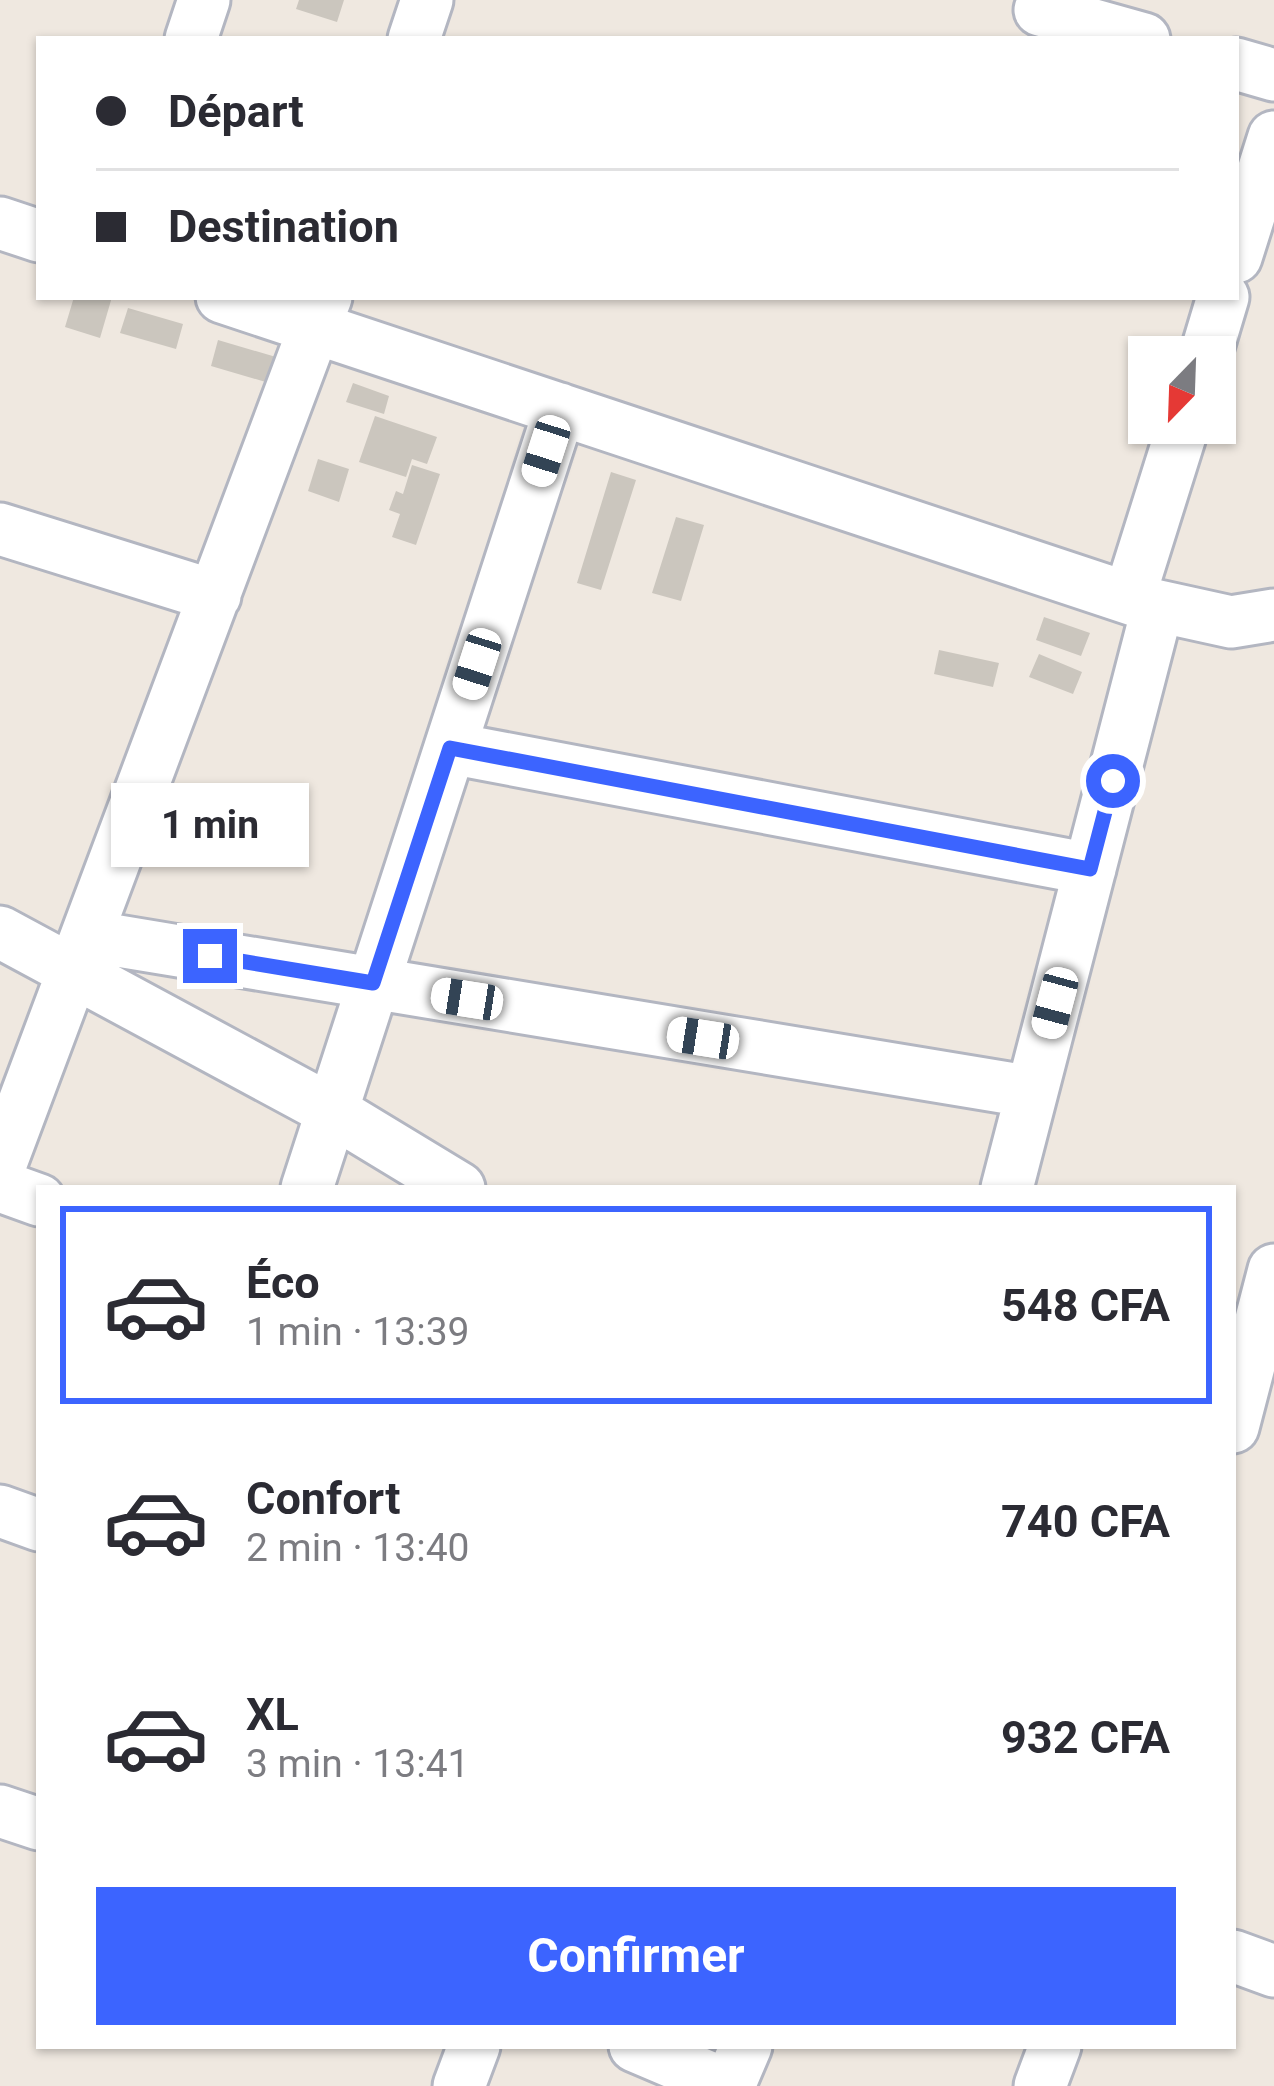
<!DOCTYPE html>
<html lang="fr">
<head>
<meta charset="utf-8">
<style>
  :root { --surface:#fff; --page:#f2f2f3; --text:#2b2b33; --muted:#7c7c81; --line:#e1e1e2; --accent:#3c64ff }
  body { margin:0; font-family:Roboto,sans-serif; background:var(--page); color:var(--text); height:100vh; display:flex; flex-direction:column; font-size:45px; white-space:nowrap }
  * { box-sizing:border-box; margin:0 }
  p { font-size:39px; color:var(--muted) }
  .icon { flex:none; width:66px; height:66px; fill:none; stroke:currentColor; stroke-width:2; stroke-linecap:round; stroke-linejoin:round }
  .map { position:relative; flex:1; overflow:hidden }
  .panel { position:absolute; left:36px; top:1185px; width:1200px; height:864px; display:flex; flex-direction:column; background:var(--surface); border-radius:0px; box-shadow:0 3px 9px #0004 }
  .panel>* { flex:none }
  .banner { position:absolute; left:36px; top:36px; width:1203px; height:264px; border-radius:0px; box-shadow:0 3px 9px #0004; display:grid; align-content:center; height:264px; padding:0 60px; background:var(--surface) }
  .needle { width:78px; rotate:203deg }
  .tools { position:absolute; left:1128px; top:336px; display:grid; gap:24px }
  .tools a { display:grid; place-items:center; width:108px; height:108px; border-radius:0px; background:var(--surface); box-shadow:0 3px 9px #0004; font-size:60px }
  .end { position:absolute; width:54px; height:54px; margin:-27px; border:15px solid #3c64ff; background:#fff; box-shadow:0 0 0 6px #fff }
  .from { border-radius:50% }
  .bubble { position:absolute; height:84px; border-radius:0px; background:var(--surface); box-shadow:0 3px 9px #0004; font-size:39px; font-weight:700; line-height:84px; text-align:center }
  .car { position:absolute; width:36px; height:72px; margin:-36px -18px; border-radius:15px; box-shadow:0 0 9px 3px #0007; background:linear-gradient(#fff 24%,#345 0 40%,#fff 0 76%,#345 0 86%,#fff 0) }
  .banner b { display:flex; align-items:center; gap:42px; height:114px; font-size:45px }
  .banner b+b { border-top:3px solid var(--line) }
  .banner i { width:30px; height:30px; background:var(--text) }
  ul { padding:21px 0 0; list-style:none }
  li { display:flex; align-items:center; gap:36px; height:198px; margin:0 24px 18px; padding:0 36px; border:6px solid transparent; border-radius:0px }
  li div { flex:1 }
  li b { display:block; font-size:45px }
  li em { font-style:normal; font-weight:700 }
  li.selected { border-color:var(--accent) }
  li>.icon { width:108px; height:108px; stroke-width:1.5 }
  .action { display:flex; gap:24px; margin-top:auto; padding:24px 60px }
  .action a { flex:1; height:138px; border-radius:0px; background:var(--accent); color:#fff; font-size:48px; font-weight:700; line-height:138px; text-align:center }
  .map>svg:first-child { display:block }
</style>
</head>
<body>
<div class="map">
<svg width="1274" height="2086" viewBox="0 0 1274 2086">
  <rect width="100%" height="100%" fill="#efe8e0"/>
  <!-- building -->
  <path fill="#cbc6be" d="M299,0H344L337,22L296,9Z
    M74,297H112L100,338L65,327Z
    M128,308L183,324L176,349L120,333Z
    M218,340L276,357L269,383L211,366Z
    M353,383L389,396L384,414L346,402Z
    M375,416L437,437L427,464L412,459L406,477L359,462Z
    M318,459L349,469L339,502L308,491Z
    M412,465L440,474L416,545L392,537L400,514L389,510L396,491L403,494Z
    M611,472L636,480L601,590L577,583Z
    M676,517L704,525L681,601L652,593Z
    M1044,617L1090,633L1081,656L1036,640Z
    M939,650L999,663L993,687L934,674Z
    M1039,654L1082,672L1073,694L1029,677Z"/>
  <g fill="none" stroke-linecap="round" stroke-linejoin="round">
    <defs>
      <path id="minor" d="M1040,10L1144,39
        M191,39L204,0
        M414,39L427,0
        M1236,64L1274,75
        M0,223L39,236
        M1236,257L1274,137
        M222,297L1140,602L1231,622L1274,615
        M1205,357L1223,297
        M0,529L215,596
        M1129,598L1184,423
        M450,748L1090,869
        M0,932L332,1111L459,1188
        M88,936L1032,1092
        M0,1166L326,297
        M0,1186L39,1200
        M307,1188L560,409
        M1007,1188L1158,606
        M1233,1427L1274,1270
        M0,1511L39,1525
        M0,1811L39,1824
        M1233,1956L1274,1971
        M635,2046L729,2086L746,2046
        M459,2086L474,2046
        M1040,2086L1055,2046"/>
    </defs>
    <!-- minor casing -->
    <use href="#minor" stroke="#b3b6c1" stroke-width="57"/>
    <!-- minor -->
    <use href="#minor" stroke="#fff" stroke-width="51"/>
  </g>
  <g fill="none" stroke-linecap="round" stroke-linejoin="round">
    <!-- route -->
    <path stroke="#3c64ff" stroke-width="15" d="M210,956L373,983L450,748L1090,869L1113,781"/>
  </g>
</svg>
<div class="tools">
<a><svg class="needle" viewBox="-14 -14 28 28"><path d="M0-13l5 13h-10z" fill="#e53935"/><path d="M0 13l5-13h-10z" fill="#7c7c81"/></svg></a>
</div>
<i class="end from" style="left:1113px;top:781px"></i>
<i class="end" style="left:210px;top:956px"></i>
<div class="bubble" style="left:111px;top:783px;width:198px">1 min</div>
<i class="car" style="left:546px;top:451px;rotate:198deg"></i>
<i class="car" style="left:477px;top:664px;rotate:198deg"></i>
<i class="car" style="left:467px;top:999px;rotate:279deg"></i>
<i class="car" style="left:1055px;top:1003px;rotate:195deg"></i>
<i class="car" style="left:703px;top:1038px;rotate:279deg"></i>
<div class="banner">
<b><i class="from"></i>Départ</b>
<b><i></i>Destination</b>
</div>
<section class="panel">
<ul>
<li class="selected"><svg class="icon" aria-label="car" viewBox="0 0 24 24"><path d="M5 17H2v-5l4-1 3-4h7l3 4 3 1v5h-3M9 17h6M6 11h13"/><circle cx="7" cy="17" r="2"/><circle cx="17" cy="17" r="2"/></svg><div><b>Éco</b><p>1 min · 13:39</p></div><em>548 CFA</em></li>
<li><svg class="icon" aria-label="car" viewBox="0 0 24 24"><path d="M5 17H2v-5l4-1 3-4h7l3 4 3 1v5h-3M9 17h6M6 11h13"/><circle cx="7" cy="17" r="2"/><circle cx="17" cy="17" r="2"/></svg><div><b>Confort</b><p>2 min · 13:40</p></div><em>740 CFA</em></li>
<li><svg class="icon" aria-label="car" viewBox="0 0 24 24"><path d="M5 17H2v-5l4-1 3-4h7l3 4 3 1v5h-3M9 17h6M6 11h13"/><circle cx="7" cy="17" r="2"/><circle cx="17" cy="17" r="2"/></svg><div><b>XL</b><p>3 min · 13:41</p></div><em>932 CFA</em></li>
</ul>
<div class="action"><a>Confirmer</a></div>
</section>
</div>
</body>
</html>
